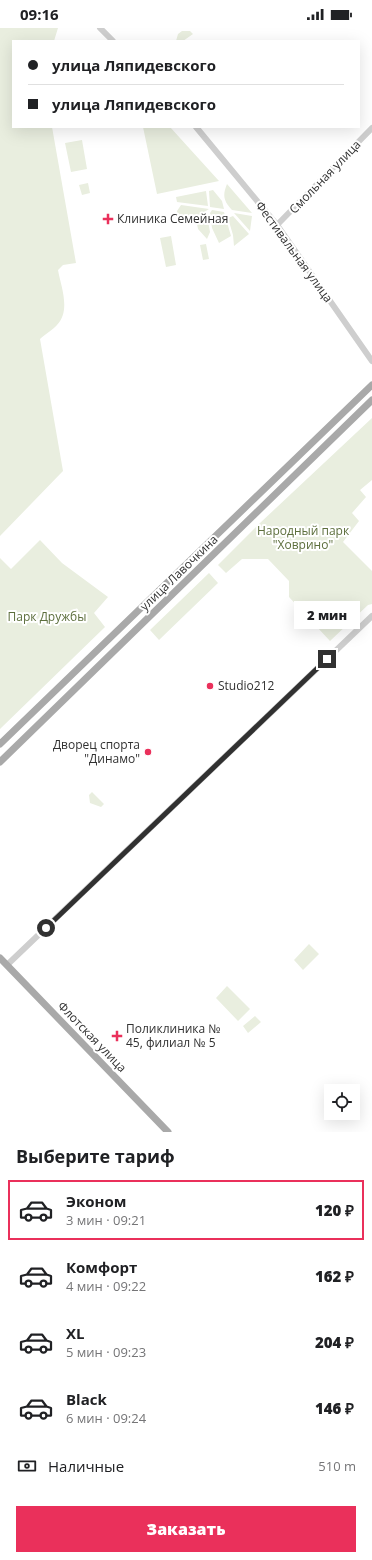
<!DOCTYPE html>
<html lang="ru">
<head>
<meta charset="utf-8">
<style>
  :root { --surface:#fff; --page:#f6f6f6; --text:#202124; --muted:#757577; --line:#e0e0e0; --accent:#ea305b }
  body { margin:0; font-family:"Open Sans",sans-serif; background:var(--page); color:var(--text); height:100vh; display:flex; flex-direction:column; font-size:15px; white-space:nowrap }
  * { box-sizing:border-box; margin:0 }
  p { font-size:13px; color:var(--muted) }
  .icon { flex:none; width:22px; height:22px; fill:none; stroke:currentColor; stroke-width:2; stroke-linecap:round; stroke-linejoin:round }
  .map { position:relative; height:1104px; overflow:hidden }
  .panel { display:flex; flex-direction:column; background:var(--surface); flex:1 }
  .panel>* { flex:none }
  .guide { position:absolute; left:12px; top:12px; width:348px; height:88px; border-radius:0px; box-shadow:0 4px 16px #0002; display:grid; align-content:center; height:88px; padding:0 16px; background:var(--surface) }
  .tools { position:absolute; left:324px; top:1056px; display:grid; gap:8px }
  .tools a { display:grid; place-items:center; width:36px; height:36px; border-radius:0px; background:var(--surface); box-shadow:0 4px 16px #0002; font-size:20px }
  .end { position:absolute; width:18px; height:18px; margin:-9px; border:5px solid #313131; background:#fff; box-shadow:0 0 0 2px #fff }
  .from { border-radius:50% }
  .bubble { position:absolute; height:28px; border-radius:0px; background:var(--surface); box-shadow:0 4px 16px #0002; font-size:13px; font-weight:800; line-height:28px; text-align:center }
  .guide b { display:flex; align-items:center; gap:14px; height:38px; font-size:15px }
  .guide b+b { border-top:1px solid var(--line) }
  .guide i { width:10px; height:10px; background:var(--text) }
  ul { padding:0; list-style:none }
  li { display:flex; align-items:center; gap:12px; height:60px; margin:0 8px 6px; padding:0 8px; border:2px solid transparent; border-radius:0px }
  li div { flex:1 }
  li b { display:block; font-size:15px }
  li em { font-style:normal; font-weight:800 }
  li.active { border-color:var(--accent) }
  li>.icon { width:36px; height:36px; stroke-width:1.5 }
  h2 { padding:0 16px; font-size:18px; line-height:48px }
  .pay { display:flex; align-items:center; gap:10px; height:44px; padding:0 16px; font-size:15px }
  .pay p { margin-inline-start:auto }
  .primary-button { display:flex; gap:8px; margin-top:auto; padding:8px 16px }
  .primary-button a { flex:1; height:46px; border-radius:0px; background:var(--accent); color:#fff; font-size:16px; font-weight:800; line-height:46px; text-align:center }
  .status { display:flex; justify-content:space-between; align-items:center; height:28px; padding:0 20px; background:var(--surface); direction:ltr }
  .status svg { height:11px; fill:currentColor }
  .map>svg:first-child { display:block }
</style>
</head>
<body>
<div class="status"><b>09:16</b><svg viewBox="0 0 49 12"><path d="M0 12V9h3v3zM5 12V6h3v6zM10 12V3h3v9zM15 12V0h3v12zM26 1h20v11H26zM47 4h2v5h-2z"/></svg></div>
<div class="map">
<svg width="372" height="1104" viewBox="0 0 372 1104">
  <rect width="100%" height="100%" fill="#fff"/>
  <!-- green -->
  <path fill="#e9eedf" d="M0,0H58L54,13H13V99H52L76,235L63,237L58,242C61,259 71,282 57,297C53,302 45,306 40,311L63,443L0,508Z
    M182,3H190L193,6L183,13H176L178,6Z
    M143,99H170L219,153L157,166Z
    M82,112L87,141L71,144L65,115Z
    M88,155L90,165L82,167L79,157Z
    M227,156L252,185L232,182C224,173 222,168 227,156Z
    M213,162L222,173L224,181L210,179L209,163Z
    M206,163L208,178L177,174L176,169Z
    M181,177L209,181L198,188L178,193L177,183Z
    M212,182L224,184L231,208L219,215L212,200L210,185Z
    M234,185L252,188L250,203Z
    M207,187L210,204L207,211L198,201L196,191Z
    M233,188L249,206L234,218L233,207L228,190Z
    M171,208L176,237L166,239L160,210Z
    M206,216L209,231L203,232L200,217Z
    M372,390V452L360,462L366,469L352,485L359,493L343,514L372,543V576L368,577L330,613L289,569V553L268,531H242L226,545L218,537L260,495Z
    M40,512L62,535L108,569L94,585L105,599L0,701V530L11,541Z
    M209,545L218,555L159,612L150,602Z
    M92,764L104,776L101,779L90,775L89,767Z
    M309,916L319,926L303,942L294,932Z
    M227,958L250,981L238,993L216,970Z
    M255,988L261,994L248,1005L243,998Z"/>
  <g fill="none" stroke-linecap="round" stroke-linejoin="round">
    <!-- minor -->
    <path stroke="#cecece" stroke-width="6" d="M100,0L113,13
      M196,99L277,197L372,333
      M277,197L372,100
      M7,937L372,588"/>
    <!-- major -->
    <path stroke="#a9a9a9" stroke-width="7" d="M0,716L372,357
      M0,734L372,372
      M0,930L168,1104"/>
  </g>
  <g fill="none" stroke-linecap="round" stroke-linejoin="round">
    <!-- route -->
    <path stroke="#313131" stroke-width="5" d="M46,900L327,631"/>
  </g>
  <!-- markers -->
  <g fill="#ea305b" stroke="#fff" stroke-width="1.5">
    <path d="M106 185h4v4h4v4h-4v4h-4v-4h-4v-4h4z"/>
    <circle cx="210" cy="658" r="4"/>
    <circle cx="148" cy="724" r="4"/>
    <path d="M115 1002h4v4h4v4h-4v4h-4v-4h-4v-4h4z"/>
  </g>
  <g text-anchor="middle" stroke-width="4" stroke-linejoin="round" paint-order="stroke">
    <!-- street labels -->
    <g font-size="12" fill="#313131" stroke="#fff">
      <text transform="translate(325 149) rotate(-46)" y="4">Смольная улица</text>
      <text transform="translate(294 224) rotate(54)" y="4">Фестивальная улица</text>
      <text transform="translate(179 545) rotate(-44)" y="4">улица Лавочкина</text>
      <text transform="translate(92 1009) rotate(46)" y="4">Флотская улица</text>
    </g>
    <!-- poi labels -->
    <g font-size="12" fill="#313131" stroke="#fff" text-anchor="start">
      <text x="117" y="195">Клиника Семейная</text>
      <text x="218" y="662">Studio212</text>
      <text x="140" y="721" text-anchor="end">Дворец спорта<tspan x="140" dy="14">"Динамо"</tspan></text>
      <text x="126" y="1005">Поликлиника №<tspan x="126" dy="14">45, филиал № 5</tspan></text>
    </g>
    <!-- park labels -->
    <g font-size="12" fill="#5c6e3c" stroke="#fff">
      <text x="303" y="507">Народный парк<tspan x="303" dy="14">"Ховрино"</tspan></text>
      <text x="47" y="593">Парк Дружбы</text>
    </g>
  </g>
</svg>
<div class="tools">
<a><svg class="icon" aria-label="locate" viewBox="0 0 24 24"><circle cx="12" cy="12" r="6"/><path d="M12 2v4M12 18v4M2 12h4M18 12h4"/></svg></a>
</div>
<i class="end from" style="left:46px;top:900px"></i>
<i class="end" style="left:327px;top:631px"></i>
<div class="bubble" style="left:294px;top:573px;width:66px">2 мин</div>
<div class="guide">
<b><i class="from"></i>улица Ляпидевского</b>
<b><i></i>улица Ляпидевского</b>
</div>
</div>
<section class="panel">
<h2>Выберите тариф</h2>
<ul>
<li class="active"><svg class="icon" aria-label="car" viewBox="0 0 24 24"><path d="M5 17H2v-5l4-1 3-4h7l3 4 3 1v5h-3M9 17h6M6 11h13"/><circle cx="7" cy="17" r="2"/><circle cx="17" cy="17" r="2"/></svg><div><b>Эконом</b><p>3 мин · 09:21</p></div><em>120 ₽</em></li>
<li><svg class="icon" aria-label="car" viewBox="0 0 24 24"><path d="M5 17H2v-5l4-1 3-4h7l3 4 3 1v5h-3M9 17h6M6 11h13"/><circle cx="7" cy="17" r="2"/><circle cx="17" cy="17" r="2"/></svg><div><b>Комфорт</b><p>4 мин · 09:22</p></div><em>162 ₽</em></li>
<li><svg class="icon" aria-label="car" viewBox="0 0 24 24"><path d="M5 17H2v-5l4-1 3-4h7l3 4 3 1v5h-3M9 17h6M6 11h13"/><circle cx="7" cy="17" r="2"/><circle cx="17" cy="17" r="2"/></svg><div><b>XL</b><p>5 мин · 09:23</p></div><em>204 ₽</em></li>
<li><svg class="icon" aria-label="car" viewBox="0 0 24 24"><path d="M5 17H2v-5l4-1 3-4h7l3 4 3 1v5h-3M9 17h6M6 11h13"/><circle cx="7" cy="17" r="2"/><circle cx="17" cy="17" r="2"/></svg><div><b>Black</b><p>6 мин · 09:24</p></div><em>146 ₽</em></li>
</ul>
<div class="pay"><svg class="icon" aria-label="cash" viewBox="0 0 24 24"><path d="M3 7h18v10H3z"/><circle cx="12" cy="12" r="2"/></svg>Наличные<p>510 m</p></div>
<div class="primary-button"><a>Заказать</a></div>
</section>
</body>
</html>
